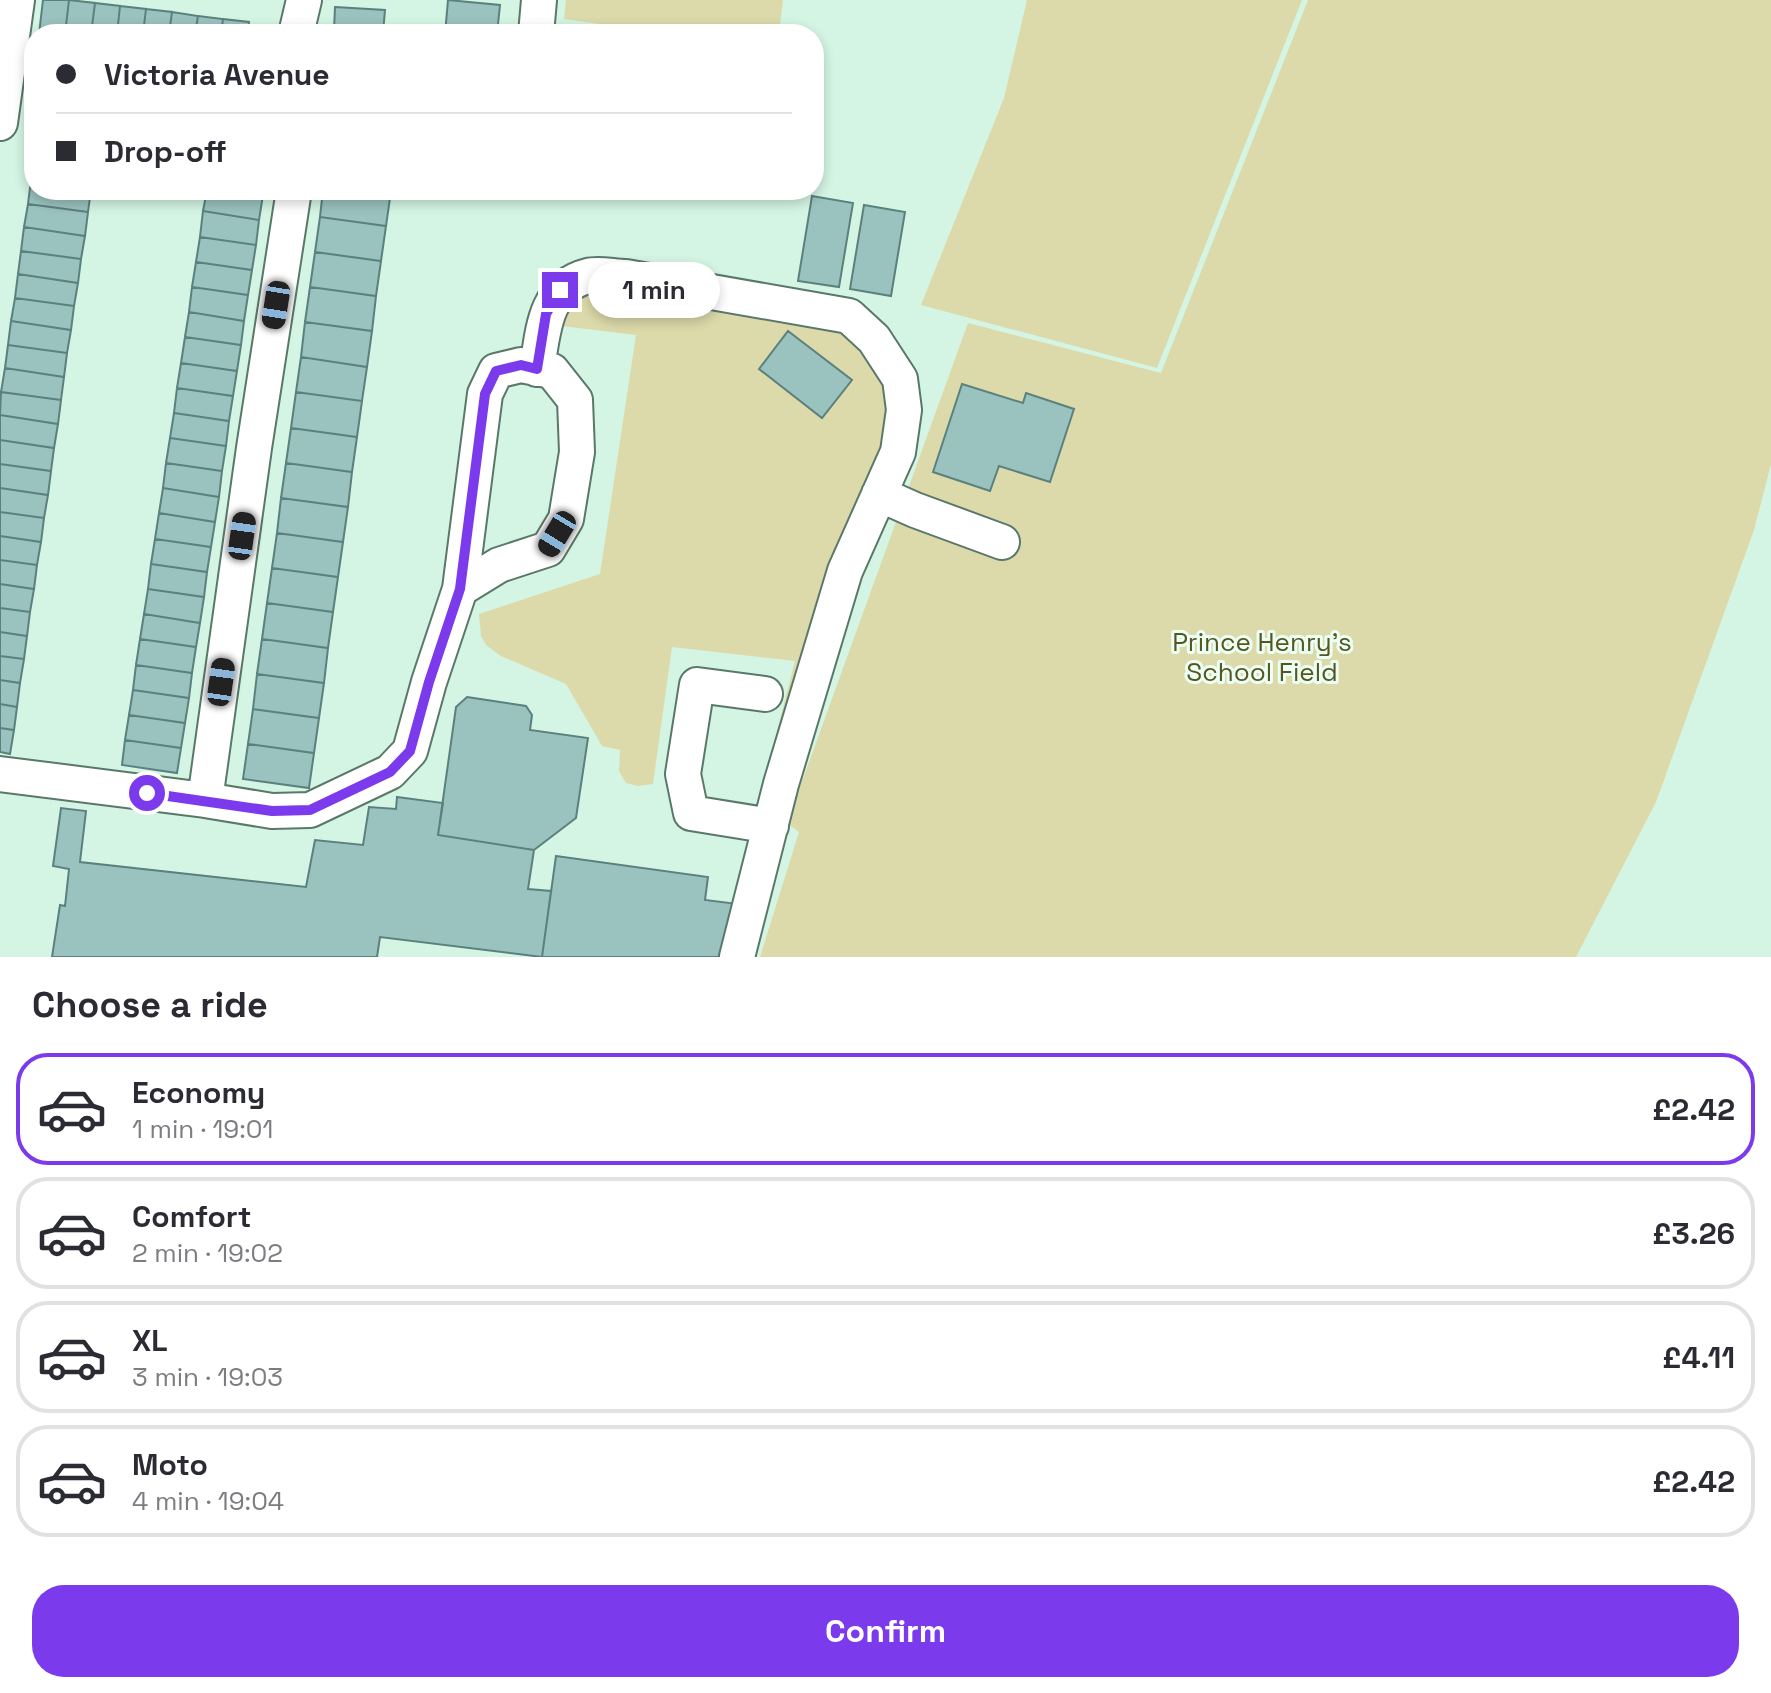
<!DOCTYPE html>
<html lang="en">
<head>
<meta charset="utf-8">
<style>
  :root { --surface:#fff; --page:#f7f7f7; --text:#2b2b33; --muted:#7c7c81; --line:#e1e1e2; --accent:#7c3aed }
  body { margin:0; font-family:"Space Grotesk",sans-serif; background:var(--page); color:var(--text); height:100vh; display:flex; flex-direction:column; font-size:30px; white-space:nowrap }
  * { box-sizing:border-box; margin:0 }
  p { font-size:26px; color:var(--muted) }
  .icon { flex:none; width:44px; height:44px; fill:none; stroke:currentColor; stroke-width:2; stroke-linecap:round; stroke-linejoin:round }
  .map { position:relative; height:957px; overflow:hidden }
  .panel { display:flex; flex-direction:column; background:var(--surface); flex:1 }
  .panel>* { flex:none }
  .guide { position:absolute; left:24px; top:24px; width:800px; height:176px; border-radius:32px; box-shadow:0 4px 12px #0003; display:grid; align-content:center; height:176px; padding:0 32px; background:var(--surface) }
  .end { position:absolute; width:36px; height:36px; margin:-18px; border:10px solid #7c3aed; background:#fff; box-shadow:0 0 0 4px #fff }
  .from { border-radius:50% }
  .bubble { position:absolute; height:56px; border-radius:28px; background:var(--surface); box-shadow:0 4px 12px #0003; font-size:26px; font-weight:800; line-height:56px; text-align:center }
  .car { position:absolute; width:24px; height:48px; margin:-24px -12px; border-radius:10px; box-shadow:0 0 6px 2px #0007; background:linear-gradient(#222 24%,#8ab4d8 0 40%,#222 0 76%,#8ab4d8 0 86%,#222 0) }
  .guide b { display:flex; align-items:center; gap:28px; height:76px; font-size:30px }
  .guide b+b { border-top:2px solid var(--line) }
  .guide i { width:20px; height:20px; background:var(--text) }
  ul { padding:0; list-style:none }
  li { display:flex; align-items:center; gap:24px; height:112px; margin:0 16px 12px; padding:0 16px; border:4px solid var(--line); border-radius:32px }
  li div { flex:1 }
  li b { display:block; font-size:30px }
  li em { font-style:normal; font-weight:800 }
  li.on { border-color:var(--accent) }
  li>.icon { width:72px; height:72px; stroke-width:1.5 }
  h2 { padding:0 32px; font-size:36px; line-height:96px }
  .cta { display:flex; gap:16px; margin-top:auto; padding:16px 32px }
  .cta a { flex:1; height:92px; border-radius:32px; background:var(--accent); color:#fff; font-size:32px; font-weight:800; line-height:92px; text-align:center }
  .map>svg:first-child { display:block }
</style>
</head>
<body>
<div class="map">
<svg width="1771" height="957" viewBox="0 0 1771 957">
  <rect width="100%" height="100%" fill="#d4f5e3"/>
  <!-- green -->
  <path fill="#dcdaaa" d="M566,0H783L779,34H672L564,19Z
    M1027,0H1302L1157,368L921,305L1004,98Z
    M1308,0H1771V464L1754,530L1656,802L1576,957H760L799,832L787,823L968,323L1161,373Z
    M588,276L849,316L904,410L758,805L795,661L672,647L653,784L638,786L626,783L619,771L620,750L602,746L566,684L501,656L486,645L481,636L479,614L600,574L636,335L545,324Z"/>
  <!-- building -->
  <path fill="#9ac2be" stroke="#5b817e" stroke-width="2" d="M43,0H69L65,34H39Z
    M69,0L95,3L91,34H65Z
    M448,0L500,5L497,34H445Z
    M95,3L120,6L117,34H91Z
    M120,6L146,9L143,34H117Z
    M335,7L385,10L383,33L334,30Z
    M146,9L172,12L169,34H143Z
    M172,12L198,16L195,34H169Z
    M198,16L223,19L221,34H195Z
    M223,19L249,22L248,34H221Z
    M334,30L383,33V34H333Z
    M31,180H34V190H91L88,212L28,204Z
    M207,190H232L263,195L259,220L203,211Z
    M232,190H264L263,195Z
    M323,190L391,191L386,226L320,217Z
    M812,196L853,203L839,287L798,281Z
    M28,204L88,212L85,236L24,227Z
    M864,205L905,212L891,296L850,289Z
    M203,211L259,220L256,245L200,237Z
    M320,217L386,226L381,261L315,252Z
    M24,227L85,236L81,259L21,251Z
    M200,237L256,245L252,270L196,262Z
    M21,251L81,259L78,283L18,274Z
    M315,252L381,261L376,296L310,287Z
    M196,262L252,270L248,295L192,287Z
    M18,274L78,283L74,306L15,298Z
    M192,287L248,295L244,321L189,312Z
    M310,287L376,296L372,331L305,322Z
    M15,298L74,306L71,330L11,321Z
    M189,312L244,321L241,345L185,337Z
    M11,321L71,330L67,353L8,345Z
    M305,322L372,331L367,367L301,357Z
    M788,331L852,380L822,418L759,369Z
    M185,337L241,345L237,371L181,363Z
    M8,345L67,353L64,377L5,368Z
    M301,357L367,367L362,401L296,392Z
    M181,363L237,371L233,396L177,388Z
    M5,368L64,377L61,400L1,392Z
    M962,384L1023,403L1026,393L1074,409L1050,482L999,466L990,491L933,472Z
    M177,388L233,396L229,421L174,413Z
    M1,392L61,400L58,424L0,415Z
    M296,392L362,401L357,437L291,428Z
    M174,413L229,421L226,446L170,438Z
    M0,415L58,424L54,448L0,440Z
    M291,428L357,437L352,472L286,463Z
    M170,438L226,446L222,471L166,463Z
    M0,440L54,448L51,471L0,464Z
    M166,463L222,471L219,497L163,488Z
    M286,463L352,472L348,507L281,498Z
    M0,464L51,471L48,495L0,488Z
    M0,488L48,495L44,518L0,512Z
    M163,488L219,497L215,522L159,513Z
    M281,498L348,507L343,542L277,533Z
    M0,512L44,518L41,542L0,536Z
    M159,513L215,522L211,547L155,539Z
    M277,533L343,542L338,577L272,568Z
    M0,536L41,542L37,565L0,560Z
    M155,539L211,547L207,572L151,564Z
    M0,560L37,565L34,589L0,584Z
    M151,564L207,572L204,597L148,589Z
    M272,568L338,577L333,612L267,603Z
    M0,584L34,589L30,612L0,608Z
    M148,589L204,597L200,623L144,614Z
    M267,603L333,612L328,648L262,639Z
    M0,608L30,612L27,636L0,632Z
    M144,614L200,623L196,647L140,639Z
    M0,632L27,636L24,659L0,656Z
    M140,639L196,647L192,673L136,665Z
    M262,639L328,648L324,683L257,674Z
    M0,656L24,659L20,683L0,680Z
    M136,665L192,673L189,698L133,690Z
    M257,674L324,683L319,718L253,709Z
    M0,680L20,683L17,707L0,704Z
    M133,690L189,698L185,723L129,715Z
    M467,697L526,706L532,715L530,730L588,738L576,818L534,850L438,835L456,707Z
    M0,704L17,707L14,730L0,728Z
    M253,709L319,718L314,753L248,744Z
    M129,715L185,723L181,748L125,740Z
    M0,728L14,730L10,754L0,752Z
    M125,740L181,748L177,773L122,765Z
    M248,744L314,753L309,788L243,779Z
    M397,797L443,803L438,835L534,850L528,889L551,891L542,957L380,937L377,957H52L60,905L65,906L69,869L53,866L61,808L86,811L80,862L306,887L315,840L363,845L369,807L396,809Z
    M556,856L708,877L705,900L738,904L731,957H542Z"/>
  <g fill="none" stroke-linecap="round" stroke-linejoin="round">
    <defs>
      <path id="minor" d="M296,34L304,0
        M536,34L539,0
        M0,123L17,0
        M537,369C543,332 544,287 588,276C599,273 614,277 626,277L849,316L874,339L900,379L904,410L898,452L845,571L781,784L737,957
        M879,494L915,510L1002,542
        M765,694L697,685L683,774L691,813L771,826
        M0,774L205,800L272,811L310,810L390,772L410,751L429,682L460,589L485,394L496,371L521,365L552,371L575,400L577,452L566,519L548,549L499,565L460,589
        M205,800L254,448L294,190"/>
    </defs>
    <!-- minor casing -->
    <use href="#minor" stroke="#5a7869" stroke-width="38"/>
    <!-- minor -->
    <use href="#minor" stroke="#fff" stroke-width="34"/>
  </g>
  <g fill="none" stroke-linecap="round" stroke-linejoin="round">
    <!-- route -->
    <path stroke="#7c3aed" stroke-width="10" d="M147,793L272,811L310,810L390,772L410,751L429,682L460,589L485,394L496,371L521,365L537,369L546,314L560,290"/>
  </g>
  <g text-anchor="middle" stroke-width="6" stroke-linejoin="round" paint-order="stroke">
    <!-- park labels -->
    <g font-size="26" fill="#595520" stroke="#ebfff4">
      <text x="1262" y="651">Prince Henry's<tspan x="1262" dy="30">School Field</tspan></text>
    </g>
  </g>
</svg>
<i class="end from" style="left:147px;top:793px"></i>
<i class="end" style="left:560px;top:290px"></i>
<div class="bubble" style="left:588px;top:262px;width:132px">1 min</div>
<i class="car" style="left:276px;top:305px;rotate:189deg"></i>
<i class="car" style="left:557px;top:534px;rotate:211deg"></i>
<i class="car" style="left:242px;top:536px;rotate:8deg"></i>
<i class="car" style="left:221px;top:682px;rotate:8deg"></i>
<div class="guide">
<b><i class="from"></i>Victoria Avenue</b>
<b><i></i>Drop-off</b>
</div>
</div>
<section class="panel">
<h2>Choose a ride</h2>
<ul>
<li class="on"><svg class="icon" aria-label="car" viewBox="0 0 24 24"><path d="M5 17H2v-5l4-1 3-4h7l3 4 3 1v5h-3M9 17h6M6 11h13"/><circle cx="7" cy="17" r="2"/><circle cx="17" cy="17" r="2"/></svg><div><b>Economy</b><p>1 min · 19:01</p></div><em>£2.42</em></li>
<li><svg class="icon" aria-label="car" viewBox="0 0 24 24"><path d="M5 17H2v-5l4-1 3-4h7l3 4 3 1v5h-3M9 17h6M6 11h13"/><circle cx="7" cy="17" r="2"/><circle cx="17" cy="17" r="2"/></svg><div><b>Comfort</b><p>2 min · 19:02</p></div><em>£3.26</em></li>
<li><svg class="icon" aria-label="car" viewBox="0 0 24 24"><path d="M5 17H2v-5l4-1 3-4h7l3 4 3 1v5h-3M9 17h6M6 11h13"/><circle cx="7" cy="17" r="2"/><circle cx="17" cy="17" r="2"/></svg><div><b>XL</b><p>3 min · 19:03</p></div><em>£4.11</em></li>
<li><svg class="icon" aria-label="car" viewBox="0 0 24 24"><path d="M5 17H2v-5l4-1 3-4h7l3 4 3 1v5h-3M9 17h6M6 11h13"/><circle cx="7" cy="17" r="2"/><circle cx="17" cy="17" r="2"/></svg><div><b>Moto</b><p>4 min · 19:04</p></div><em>£2.42</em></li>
</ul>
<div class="cta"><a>Confirm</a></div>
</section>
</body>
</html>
